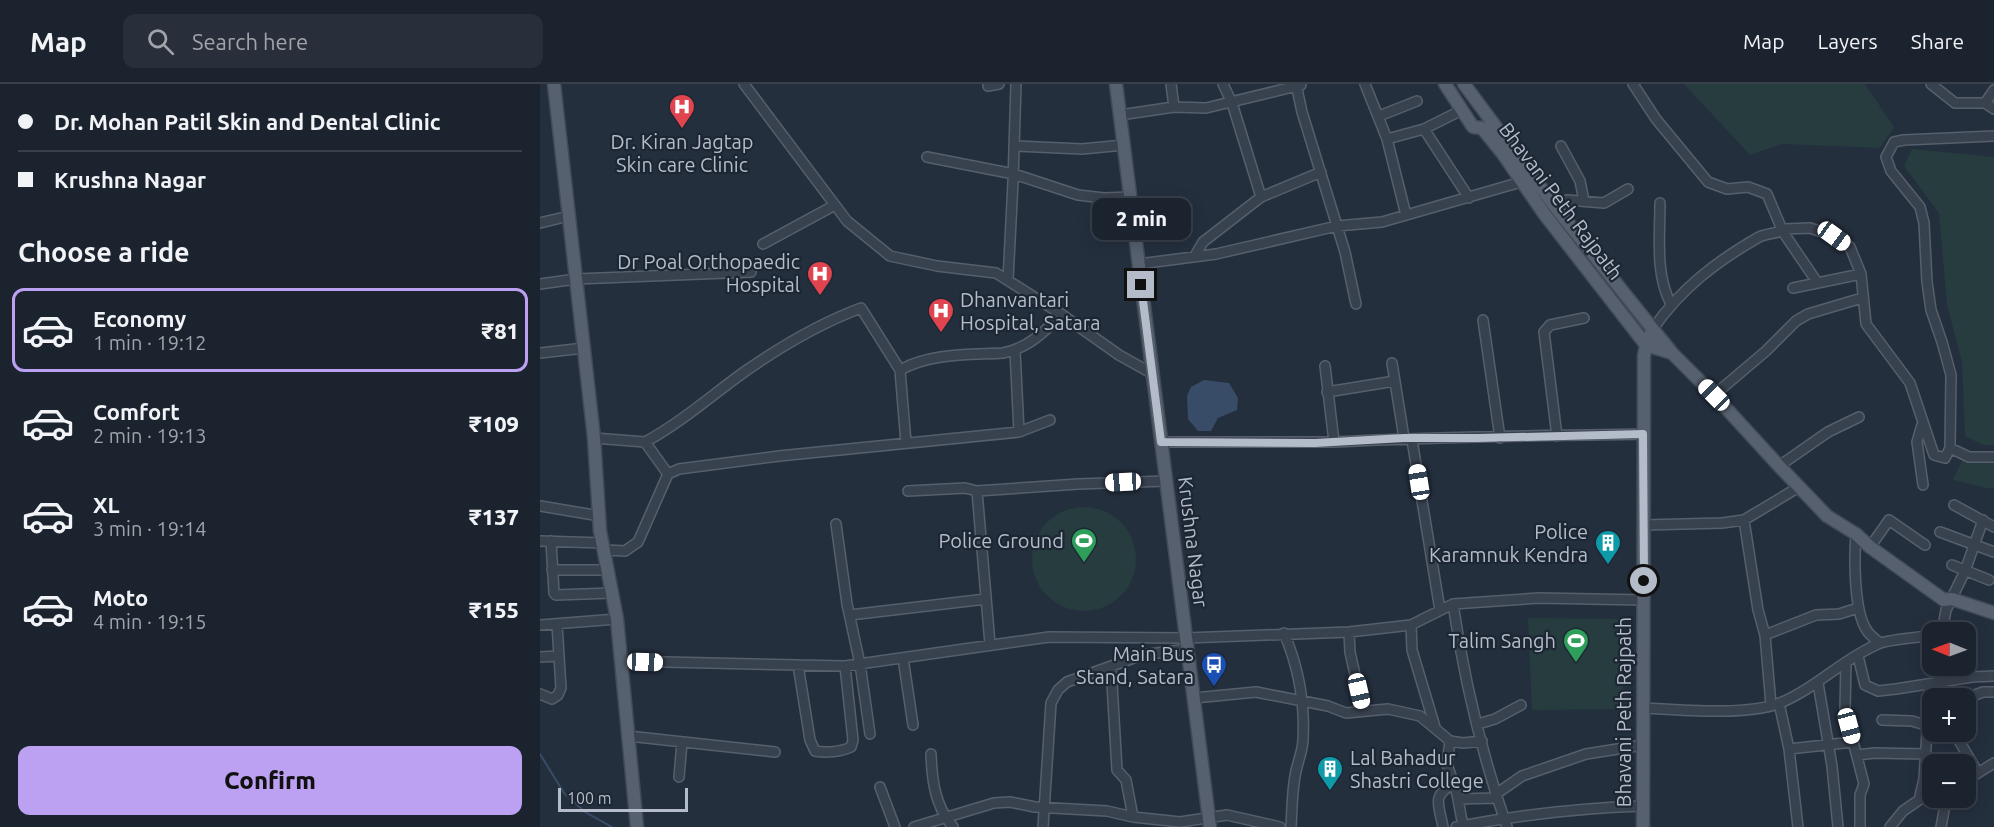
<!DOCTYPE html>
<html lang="en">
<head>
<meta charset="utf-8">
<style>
  :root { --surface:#1b232e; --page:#282f3a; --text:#f1f3f6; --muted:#a0a4aa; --line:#39404a; --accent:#bca0f2 }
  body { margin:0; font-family:Ubuntu,sans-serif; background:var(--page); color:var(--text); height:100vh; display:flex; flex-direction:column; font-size:22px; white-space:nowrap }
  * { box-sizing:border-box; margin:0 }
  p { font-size:20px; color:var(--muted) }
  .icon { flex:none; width:33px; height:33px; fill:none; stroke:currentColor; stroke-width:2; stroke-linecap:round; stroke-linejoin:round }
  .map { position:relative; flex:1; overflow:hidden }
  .side { display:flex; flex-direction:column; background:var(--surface); width:540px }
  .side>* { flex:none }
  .hud { display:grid; align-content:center; height:132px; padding:0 18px; background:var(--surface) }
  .needle { width:39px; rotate:271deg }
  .fabs { position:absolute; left:1382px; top:538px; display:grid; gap:12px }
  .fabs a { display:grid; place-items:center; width:54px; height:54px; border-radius:12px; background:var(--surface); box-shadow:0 3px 15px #0003,0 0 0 2px var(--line); font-size:30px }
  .scale { position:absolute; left:18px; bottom:15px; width:130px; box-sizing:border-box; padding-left:6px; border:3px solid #b4bcc9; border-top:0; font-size:16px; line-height:21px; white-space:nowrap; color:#b4bcc9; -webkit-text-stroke:4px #1d2633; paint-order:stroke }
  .end { position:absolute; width:27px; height:27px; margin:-14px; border:8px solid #b4bcc9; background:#111; box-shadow:0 0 0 3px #111 }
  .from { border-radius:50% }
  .bubble { position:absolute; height:42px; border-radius:12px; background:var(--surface); box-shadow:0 3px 15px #0003,0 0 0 2px var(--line); font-size:20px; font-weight:800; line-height:42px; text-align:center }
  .car { position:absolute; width:18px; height:36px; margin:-18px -9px; border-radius:8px; box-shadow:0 0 4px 2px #0007; background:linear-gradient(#fff 24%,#345 0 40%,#fff 0 76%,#345 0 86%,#fff 0) }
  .hud b { display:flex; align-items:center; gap:21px; height:57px; font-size:22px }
  .hud b+b { border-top:2px solid var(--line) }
  .hud i { width:15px; height:15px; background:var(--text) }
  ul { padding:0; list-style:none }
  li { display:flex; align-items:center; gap:18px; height:84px; margin:0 12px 9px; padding:0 6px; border:3px solid transparent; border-radius:12px }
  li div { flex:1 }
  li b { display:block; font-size:22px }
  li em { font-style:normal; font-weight:800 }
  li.current { border-color:var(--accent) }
  li>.icon { width:54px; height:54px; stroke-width:1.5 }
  h2 { padding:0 18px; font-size:27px; line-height:72px }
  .cta { display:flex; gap:12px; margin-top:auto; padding:12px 18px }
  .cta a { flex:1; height:69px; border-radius:12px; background:var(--accent); color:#111; font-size:24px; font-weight:800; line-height:69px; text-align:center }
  header { display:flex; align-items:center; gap:36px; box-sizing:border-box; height:84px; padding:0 30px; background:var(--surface); border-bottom:2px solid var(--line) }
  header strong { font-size:28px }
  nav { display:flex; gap:33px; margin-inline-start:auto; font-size:21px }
  .search { width:420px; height:54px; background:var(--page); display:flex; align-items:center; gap:15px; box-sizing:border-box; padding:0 21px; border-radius:12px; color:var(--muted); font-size:22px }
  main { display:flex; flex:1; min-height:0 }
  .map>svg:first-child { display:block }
</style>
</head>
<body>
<header>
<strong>Map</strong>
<div class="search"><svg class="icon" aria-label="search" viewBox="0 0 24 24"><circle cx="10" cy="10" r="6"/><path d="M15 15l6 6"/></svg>Search here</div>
<nav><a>Map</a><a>Layers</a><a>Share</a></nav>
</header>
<main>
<section class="side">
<div class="hud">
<b><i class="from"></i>Dr. Mohan Patil Skin and Dental Clinic</b>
<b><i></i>Krushna Nagar</b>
</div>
<h2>Choose a ride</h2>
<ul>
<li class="current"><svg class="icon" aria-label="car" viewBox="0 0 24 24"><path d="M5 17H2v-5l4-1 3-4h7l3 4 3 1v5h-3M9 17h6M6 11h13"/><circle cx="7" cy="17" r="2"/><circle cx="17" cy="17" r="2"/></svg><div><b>Economy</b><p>1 min · 19:12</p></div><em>₹81</em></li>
<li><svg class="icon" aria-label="car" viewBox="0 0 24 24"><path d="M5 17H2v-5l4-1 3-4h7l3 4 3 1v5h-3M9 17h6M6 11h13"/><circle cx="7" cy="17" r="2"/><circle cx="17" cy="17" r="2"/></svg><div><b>Comfort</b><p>2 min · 19:13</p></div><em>₹109</em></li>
<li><svg class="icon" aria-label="car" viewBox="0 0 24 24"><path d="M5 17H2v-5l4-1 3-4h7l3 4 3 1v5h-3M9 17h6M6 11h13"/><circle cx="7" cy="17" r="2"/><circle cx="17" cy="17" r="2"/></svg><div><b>XL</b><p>3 min · 19:14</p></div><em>₹137</em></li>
<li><svg class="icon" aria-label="car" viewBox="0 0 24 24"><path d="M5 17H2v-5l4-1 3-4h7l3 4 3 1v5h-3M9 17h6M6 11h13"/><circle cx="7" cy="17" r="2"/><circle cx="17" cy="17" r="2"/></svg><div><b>Moto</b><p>4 min · 19:15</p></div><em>₹155</em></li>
</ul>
<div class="cta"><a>Confirm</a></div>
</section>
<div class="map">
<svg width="1454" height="743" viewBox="0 0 1454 743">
  <rect width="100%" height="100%" fill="#242f3e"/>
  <!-- green -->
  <path fill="#263c3f" d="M1144,0H1325L1354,43L1340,64L1242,60L1210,71Z
    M1372,65L1454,73V361H1443L1425,352L1422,278L1407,221L1399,129L1364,82Z
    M1423,374L1454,377V404H1446L1413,396Z
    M492 475a52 52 0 1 1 104 0a52 52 0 1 1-104 0Z
    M988,534L1080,535L1084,625L992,626Z"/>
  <!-- water -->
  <path fill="#394c67" d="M664,296L689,299L698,314L697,326L678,334L671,347H658L648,335L647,312L651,303Z"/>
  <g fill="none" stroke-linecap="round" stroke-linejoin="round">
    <!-- stream -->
    <path stroke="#394c67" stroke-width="2" d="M0,670L24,709L45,728L72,743"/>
    <defs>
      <path id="minor" d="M204,0L307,137L350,172L397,182L456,189L521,230L579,271L613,290
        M683,0L692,19L721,113L781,88
        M756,0L762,28L805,168L816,220
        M825,0L847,55
        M1093,0L1116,35L1168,98L1187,105L1208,103L1227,110L1243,148L1277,198
        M1391,0L1415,19H1445L1454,25
        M448,2L459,0
        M1445,19L1454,6
        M634,23L666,24L761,1
        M580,31L634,23L631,0
        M839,32L877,17
        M884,45L929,114
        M474,62L542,65L584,61
        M1021,62L1040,97L1044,117
        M387,73L474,90L538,111L564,114L590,113
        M1120,119C1120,152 1115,191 1131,220
        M1016,124L1027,116L1064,119L1088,105
        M866,131L847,55L884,45L922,26
        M0,139L29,132
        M223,160L295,121
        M655,172L663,158L721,113
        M599,180L676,170L797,142L842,138L981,98
        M468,196L473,98L476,0
        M0,200L36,195L211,188
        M1253,204L1321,190
        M943,236L960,354
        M1113,245C1140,205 1177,177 1219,153C1227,149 1238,150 1245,145L1270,144L1294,152L1310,163L1321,190L1326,240L1370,299L1394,371L1405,374L1410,364L1411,291L1402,258L1391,226L1387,198L1384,139L1380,123L1351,87L1346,73L1354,58L1364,56L1454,52
        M475,267L479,348
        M0,269L44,264
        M852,279L864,354
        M785,282L794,358C897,352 1000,352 1103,350
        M787,308L855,297
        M1174,311L1226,267L1256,237L1268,230L1322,214
        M1382,341L1377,358L1383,401
        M1017,352L1004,248L1010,241L1044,234
        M54,354L105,358L128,390
        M872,356L900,526
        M105,358C142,338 173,310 207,286C243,261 281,239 321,224L360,286
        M621,358H794
        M366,359L360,286C391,269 428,271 463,269C488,264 505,248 521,230
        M1410,364L1429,373H1454
        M1239,382L1288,348L1319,333
        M368,407L425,404L437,407L538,400L626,397
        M437,407L450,560
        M1414,421L1454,443
        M0,422L60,432
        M1204,436L1218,526L1225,551L1231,621
        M296,440L307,520L320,580L330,650
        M1105,441L1182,439L1204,436L1259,403
        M1400,448L1454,468
        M1316,450C1314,474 1314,526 1326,545C1329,551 1335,555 1340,559
        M0,457L63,459
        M11,457L14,509L16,511L72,509
        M1330,463L1349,436L1385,461
        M65,466L85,467L98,458L128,390L139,385L239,372L479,348L510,336
        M1412,481L1449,496
        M12,486H68
        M310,531L446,515
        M0,541L77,535
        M871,541L872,566L895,643
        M809,548L810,568L823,627
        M744,549C758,582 765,619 763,655C763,667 757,679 755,692C752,709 752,726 751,743
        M1399,549L1402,548L1406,526L1425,487L1443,436
        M1225,551L1276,531L1299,530L1318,524
        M1318,572L1325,601L1338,607L1356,605L1432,593L1454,592
        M0,573L19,572
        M363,574L373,641
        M81,577L305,582L509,553L646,554L809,548L871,541L913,520
        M1306,578L1305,626L1324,700L1320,711V743
        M258,581L270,656L275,667C286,669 301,668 311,663L313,656L305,582
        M571,582L577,686L586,696L593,733
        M1399,582L1398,599L1402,615
        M1278,599L1292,682L1298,743
        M0,610L12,615L18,611L21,604L17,540
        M654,614L716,608L788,622L806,629L848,625L880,632L910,657L923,659L942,657
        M1424,615L1443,608H1454
        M1239,619L1249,665L1258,743
        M1104,624C1141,626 1206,632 1240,619C1276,604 1303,575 1338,560C1349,555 1378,554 1392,551
        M1342,636L1372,637L1392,643
        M938,640L955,635L981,621
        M1414,648L1438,689
        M88,652L235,668
        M910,657L907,680L917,710L923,742
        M1249,665L1313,658
        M391,670C392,697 395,722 413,743
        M1317,671L1335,669L1386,670
        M139,693L142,658
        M1425,697L1454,679
        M340,703L355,743
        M956,710L982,692L1046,670L1103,661
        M918,715L957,714
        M374,743L454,719L470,718L495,723L567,727L593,733L640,738L687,731L740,743
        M503,743L511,619L518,606L527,598L602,571L648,565
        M903,743C899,721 891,711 914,700
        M916,743C978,731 1040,724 1103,722
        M967,743C942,671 924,595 913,520L999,514L1104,516
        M1350,743L1363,727L1379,716L1384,695L1387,647L1392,644
        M1401,743L1405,721L1410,714"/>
      <path id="major" d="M14,0L54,354L60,447L77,535L97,743
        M576,0L670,743
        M905,0L933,43L942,44L963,70L1005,131L1106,261L1132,269L1174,311L1239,382L1287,432L1316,450L1330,463L1404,516L1412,515L1454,529
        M924,0L1016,124L1132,269
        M1103,743C1104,586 1103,429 1104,272L1106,261L1113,245"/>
    </defs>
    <!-- minor casing -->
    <use href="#minor" stroke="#565f6c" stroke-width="12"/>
    <!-- major casing -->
    <use href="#major" stroke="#414a57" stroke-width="15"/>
    <!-- minor -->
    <use href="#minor" stroke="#38414e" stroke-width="9"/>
    <!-- major -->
    <use href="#major" stroke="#56606e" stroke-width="12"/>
  </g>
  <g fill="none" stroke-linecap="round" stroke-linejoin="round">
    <!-- route -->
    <path stroke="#b4bcc9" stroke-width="8" d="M601,201L621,358L775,359L864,354H938L1103,350L1104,497"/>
  </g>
  <!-- icons -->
  <defs>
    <symbol id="hospital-pin" viewBox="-11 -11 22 30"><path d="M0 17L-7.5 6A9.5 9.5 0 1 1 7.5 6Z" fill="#e0444e" stroke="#1d2633"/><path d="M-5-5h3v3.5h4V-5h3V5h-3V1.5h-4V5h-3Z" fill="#fff"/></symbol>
    <symbol id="stadium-pin" viewBox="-11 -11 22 30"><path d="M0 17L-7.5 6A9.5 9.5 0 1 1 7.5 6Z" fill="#2e9e5b" stroke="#1d2633"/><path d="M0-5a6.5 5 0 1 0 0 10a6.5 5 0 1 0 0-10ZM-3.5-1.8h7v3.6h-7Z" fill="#fff"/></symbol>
    <symbol id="building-pin" viewBox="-11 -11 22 30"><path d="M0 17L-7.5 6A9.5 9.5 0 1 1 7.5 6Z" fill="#0f9aa8" stroke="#1d2633"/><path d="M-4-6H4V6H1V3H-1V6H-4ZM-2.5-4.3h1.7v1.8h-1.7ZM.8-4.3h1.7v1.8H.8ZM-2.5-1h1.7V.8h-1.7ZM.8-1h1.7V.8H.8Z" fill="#fff"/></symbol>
    <symbol id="bus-pin" viewBox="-11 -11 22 30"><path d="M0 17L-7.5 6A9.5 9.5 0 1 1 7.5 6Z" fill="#1a4fb4" stroke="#1d2633"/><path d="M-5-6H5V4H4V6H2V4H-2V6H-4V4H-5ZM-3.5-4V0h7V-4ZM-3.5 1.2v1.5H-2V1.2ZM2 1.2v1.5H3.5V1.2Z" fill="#fff"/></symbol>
  </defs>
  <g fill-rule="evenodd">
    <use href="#hospital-pin" x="127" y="8" width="30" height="40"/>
    <use href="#hospital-pin" x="265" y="175" width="30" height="40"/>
    <use href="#hospital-pin" x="386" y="212" width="30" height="40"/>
    <use href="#stadium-pin" x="529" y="442" width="30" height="40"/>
    <use href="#building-pin" x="1053" y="444" width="30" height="40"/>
    <use href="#stadium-pin" x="1021" y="542" width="30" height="40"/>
    <use href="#bus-pin" x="659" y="566" width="30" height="40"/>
    <use href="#building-pin" x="775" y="670" width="30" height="40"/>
  </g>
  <g text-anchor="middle" stroke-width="4.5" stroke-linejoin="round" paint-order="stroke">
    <!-- poi labels -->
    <g font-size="20" fill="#b4bcc9" stroke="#1d2633" text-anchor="end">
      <text x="142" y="65" text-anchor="middle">Dr. Kiran Jagtap<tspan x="142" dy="23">Skin care Clinic</tspan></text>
      <text x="260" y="185">Dr Poal Orthopaedic<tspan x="260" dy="23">Hospital</tspan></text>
      <text x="420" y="223" text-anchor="start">Dhanvantari<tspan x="420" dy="23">Hospital, Satara</tspan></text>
      <text x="1048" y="455">Police<tspan x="1048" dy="23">Karamnuk Kendra</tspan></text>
      <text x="524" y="464">Police Ground</text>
      <text x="1016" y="564">Talim Sangh</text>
      <text x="654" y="577">Main Bus<tspan x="654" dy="23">Stand, Satara</tspan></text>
      <text x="810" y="681" text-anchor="start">Lal Bahadur<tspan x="810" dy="23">Shastri College</tspan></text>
    </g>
    <!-- street labels -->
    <g font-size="20" fill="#b4bcc9" stroke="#1d2633">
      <text transform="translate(1021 117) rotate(53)" y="7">Bhavani Peth Rajpath</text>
      <text transform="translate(653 458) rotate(83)" y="7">Krushna Nagar</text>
      <text transform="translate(1084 628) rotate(-90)" y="7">Bhavani Peth Rajpath</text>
    </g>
  </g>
</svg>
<div class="fabs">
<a><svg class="needle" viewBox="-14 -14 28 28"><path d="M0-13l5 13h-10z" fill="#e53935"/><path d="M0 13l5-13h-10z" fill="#a0a4aa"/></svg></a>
<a>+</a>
<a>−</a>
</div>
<div class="scale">100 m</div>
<i class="end from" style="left:1104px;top:497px"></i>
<i class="end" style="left:601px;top:201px"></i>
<div class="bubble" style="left:552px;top:114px;width:99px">2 min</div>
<i class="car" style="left:1294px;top:152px;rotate:126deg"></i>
<i class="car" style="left:1174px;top:311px;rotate:315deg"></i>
<i class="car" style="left:583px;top:398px;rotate:267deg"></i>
<i class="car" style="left:879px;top:398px;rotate:351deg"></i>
<i class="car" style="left:105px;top:578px;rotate:92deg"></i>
<i class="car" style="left:819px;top:607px;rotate:167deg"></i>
<i class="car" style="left:1309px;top:642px;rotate:165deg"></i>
</div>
</main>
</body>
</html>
